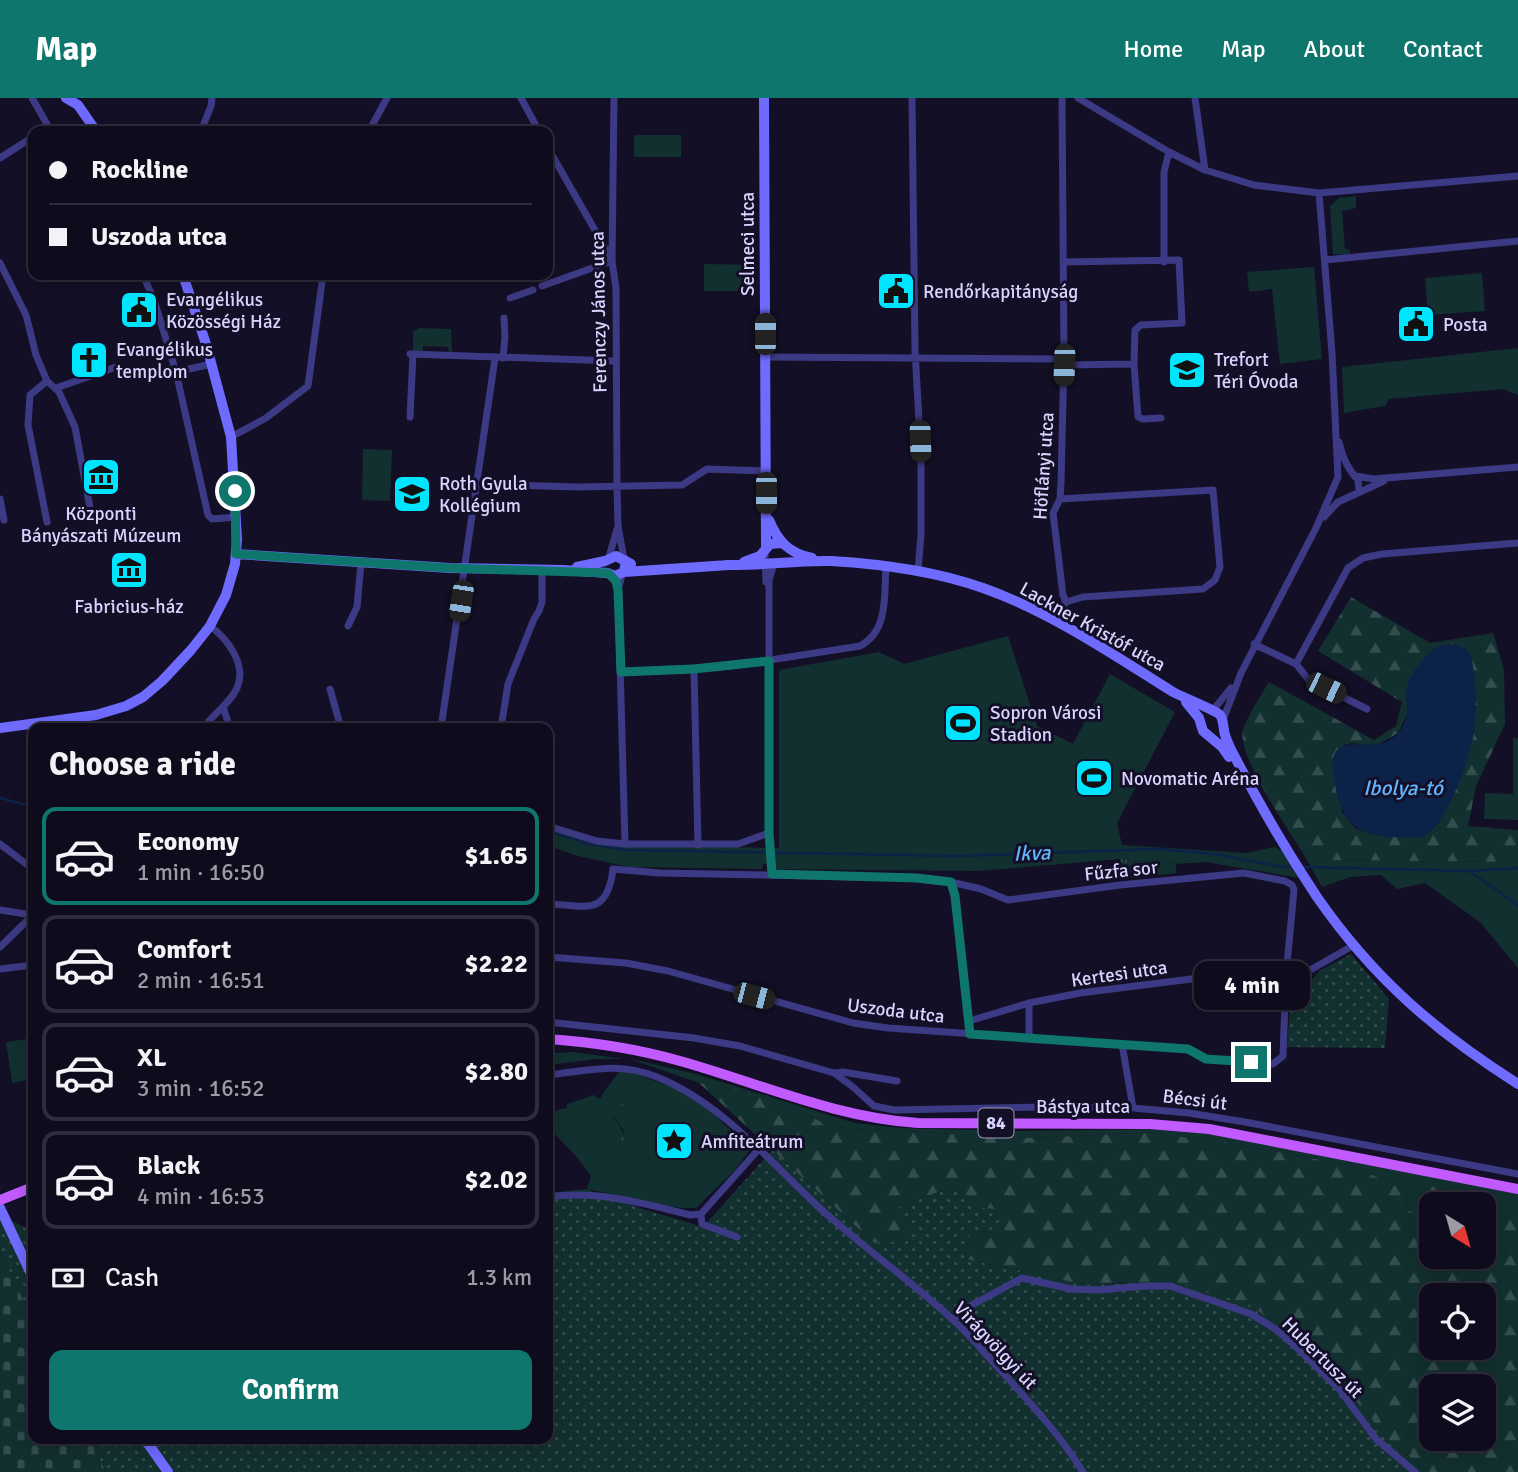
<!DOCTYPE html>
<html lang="en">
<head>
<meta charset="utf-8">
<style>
  :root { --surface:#0e0b1c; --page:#171425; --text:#f1f3f6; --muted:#9b9ba3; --line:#2e2b3b; --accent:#0f766e }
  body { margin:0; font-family:Signika,sans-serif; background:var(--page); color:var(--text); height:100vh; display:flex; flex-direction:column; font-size:26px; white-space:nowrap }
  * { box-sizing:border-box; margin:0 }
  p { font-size:23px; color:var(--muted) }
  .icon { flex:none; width:38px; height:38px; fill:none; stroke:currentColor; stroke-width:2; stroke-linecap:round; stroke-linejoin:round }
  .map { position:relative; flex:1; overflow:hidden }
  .panel { position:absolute; left:28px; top:625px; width:525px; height:721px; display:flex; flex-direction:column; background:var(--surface); border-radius:14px; box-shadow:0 4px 18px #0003,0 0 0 2px var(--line) }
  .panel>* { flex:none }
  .top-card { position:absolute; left:28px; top:28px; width:525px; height:154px; border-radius:14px; box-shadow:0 4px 18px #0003,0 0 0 2px var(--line); display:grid; align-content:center; height:154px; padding:0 21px; background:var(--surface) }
  .needle { width:46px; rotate:143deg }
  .tools { position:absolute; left:1419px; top:1094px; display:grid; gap:14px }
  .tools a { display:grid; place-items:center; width:77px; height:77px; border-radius:14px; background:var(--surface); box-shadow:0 4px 18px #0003,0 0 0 2px var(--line); font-size:35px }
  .end { position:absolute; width:32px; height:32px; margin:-16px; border:9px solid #0f766e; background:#fff; box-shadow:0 0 0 4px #fff }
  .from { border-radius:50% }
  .bubble { position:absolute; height:49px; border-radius:14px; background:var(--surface); box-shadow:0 4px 18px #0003,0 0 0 2px var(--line); font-size:23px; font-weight:800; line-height:49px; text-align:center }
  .car { position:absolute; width:21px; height:42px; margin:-21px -10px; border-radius:9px; box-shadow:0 0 5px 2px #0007; background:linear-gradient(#222 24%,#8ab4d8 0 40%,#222 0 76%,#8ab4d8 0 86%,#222 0) }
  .top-card b { display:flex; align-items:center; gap:24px; height:66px; font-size:26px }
  .top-card b+b { border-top:2px solid var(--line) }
  .top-card i { width:18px; height:18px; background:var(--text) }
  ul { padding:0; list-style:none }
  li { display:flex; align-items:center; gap:21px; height:98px; margin:0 14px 10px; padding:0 7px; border:4px solid var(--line); border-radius:14px }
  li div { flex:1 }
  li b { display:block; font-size:26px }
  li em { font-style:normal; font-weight:800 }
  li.selected { border-color:var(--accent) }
  li>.icon { width:63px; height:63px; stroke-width:1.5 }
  h2 { padding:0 21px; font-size:32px; line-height:84px }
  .pay { display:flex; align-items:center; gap:18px; height:77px; padding:0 21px; font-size:26px }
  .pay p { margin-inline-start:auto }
  .action { display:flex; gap:14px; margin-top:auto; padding:14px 21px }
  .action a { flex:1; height:80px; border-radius:14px; background:var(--accent); color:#fff; font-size:28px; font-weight:800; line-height:80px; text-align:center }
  header { display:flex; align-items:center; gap:42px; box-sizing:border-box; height:98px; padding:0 35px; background:var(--accent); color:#fff }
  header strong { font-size:33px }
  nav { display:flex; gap:38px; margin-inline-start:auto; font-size:24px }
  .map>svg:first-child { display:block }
</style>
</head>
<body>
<header>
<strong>Map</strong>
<nav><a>Home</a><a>Map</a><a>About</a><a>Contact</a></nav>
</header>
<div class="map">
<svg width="1518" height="1374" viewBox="0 0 1518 1374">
  <defs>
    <pattern id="forest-firs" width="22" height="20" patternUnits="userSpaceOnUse" patternTransform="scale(1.75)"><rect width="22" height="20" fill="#12302f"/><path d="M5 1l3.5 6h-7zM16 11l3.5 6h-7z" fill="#344d4e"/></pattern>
    <pattern id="cemetery-stones" width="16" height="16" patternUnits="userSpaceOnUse" patternTransform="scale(1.75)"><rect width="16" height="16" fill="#12302f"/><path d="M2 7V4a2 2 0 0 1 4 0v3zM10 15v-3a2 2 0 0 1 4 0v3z" fill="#344d4e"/></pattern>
    <pattern id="park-tufts" width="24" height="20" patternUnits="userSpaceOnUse" patternTransform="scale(1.75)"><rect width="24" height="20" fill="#12302f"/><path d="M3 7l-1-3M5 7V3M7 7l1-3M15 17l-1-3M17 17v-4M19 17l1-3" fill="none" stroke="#344d4e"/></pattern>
    <pattern id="garden-dots" width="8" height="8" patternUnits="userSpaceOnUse" patternTransform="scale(1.75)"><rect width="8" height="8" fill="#12302f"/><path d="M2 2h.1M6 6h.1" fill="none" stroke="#344d4e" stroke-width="1.8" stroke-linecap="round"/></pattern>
  </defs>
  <rect width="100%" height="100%" fill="#130f26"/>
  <!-- grass -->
  <path fill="#12302f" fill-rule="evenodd" d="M634,37H681V59H634Z
    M1356,98V110L1342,113L1345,151L1350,152V157L1333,156L1330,108L1339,100Z
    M704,166L754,167V193H704Z
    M1314,169L1322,261L1280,266L1272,191L1249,194L1247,174Z
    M1482,175L1485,213L1428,217L1425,180Z
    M420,230L451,231L452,254H449L448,249L423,248V254L413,253V234Z
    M1518,250V297L1503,291L1389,301L1385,308L1344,315L1342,269Z
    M363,351L392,352L390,403L362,402Z
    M1008,538L1037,628L1073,646L1110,576L1175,614L1117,725L1122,747L1246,755L1275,749L1282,753L1299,780L1206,764L1176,766L1120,761L980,773L776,771L774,766H763L762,771L629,769L578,758L548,748V727L605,743L632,747L779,750V572L879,554L904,566Z
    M1513,640H1518V722L1484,721L1485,695L1513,696Z
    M1307,762L1518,764V870L1480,824L1425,785L1397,791L1381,777L1350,779L1322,789Z
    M33,940V981L12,985L6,944Z
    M573,954L624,961H597L548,967V957L553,955Z
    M627,960L696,976L855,1025L900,1030L1011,1033L1167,1031L1247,1041L1518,1096V1107L1431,1088L1420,1097L1431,1110L1430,1120L1409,1113L1405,1092L1353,1068L1224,1044L1216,1053L1200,1051L1157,1034L1034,1040L832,1029L766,997L699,985Z
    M622,971L675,990L710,1012L750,1052L734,1073L696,1110H680L587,1091L591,1078L576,1058L548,1029V1014L567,1010V1006L594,997L598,1000H601C602,996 618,975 622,971ZM614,1018L623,1032L628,1054L635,1069L649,1083L647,1085C622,1062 628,1044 611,1019Z"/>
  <!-- forest -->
  <path fill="url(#forest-firs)" fill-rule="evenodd" d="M1351,499L1430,545L1493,535L1504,572L1505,626L1476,688L1468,728L1518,732V764L1307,762C1292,737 1236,657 1243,632C1247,618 1261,597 1269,584L1374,642L1396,628L1402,604L1318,553ZM1432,552L1475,601L1473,637L1438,726L1423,739L1372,736L1355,730L1342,714L1344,647L1352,645L1376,648L1398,635L1408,614L1406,597L1409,582Z
    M699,985L766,997L832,1029L1034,1040L1156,1034L1192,1041L1200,1051L1216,1053L1224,1044L1353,1068L1405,1092L1409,1113L1431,1120L1432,1158H1484V1106H1432L1431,1110L1420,1097L1424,1091L1431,1088L1518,1107V1374H1428L1390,1343L1323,1265L1296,1240L1248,1206L1123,1184L1093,1187L1071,1184L965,1161L970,1132L998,1135L979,1110L966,1103L956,1088L899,1108L914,1142L874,1145ZM1432,1197H1484V1250H1432ZM1432,1288H1484V1340H1432Z"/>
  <!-- cemetery -->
  <path fill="url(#cemetery-stones)" d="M0,1153L33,1222V1340L90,1341L106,1374H0Z"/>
  <!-- park -->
  <path fill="url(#park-tufts)" d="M1120,761L1176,766V775L1122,781Z
    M619,1006C627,1006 633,1008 641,1009C670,1011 703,1016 716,1046L714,1048L707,1031L679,1016L661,1011L627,1010Z
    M611,1016C632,1037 625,1071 655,1086L653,1088C625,1075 626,1041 611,1019Z"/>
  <!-- garden -->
  <path fill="url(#garden-dots)" d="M1351,856L1389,901L1385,950L1287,949L1292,882L1311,883L1319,873Z
    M772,1052L874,1145L913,1142L899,1108L956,1088C970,1107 974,1110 998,1111L1002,1129L998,1135L970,1132L965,1161L1071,1184L1093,1187L1170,1182L1248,1206L1296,1240L1323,1265L1390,1343L1428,1374H106L90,1341L548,1340V1095L587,1091L610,1101L703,1129Z
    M0,1116L33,1134V1222L0,1153Z"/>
  <!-- water -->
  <path fill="#0c2248" d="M1456,546L1468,552L1471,558C1476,581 1477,610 1474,634C1470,660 1447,727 1423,739C1377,740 1343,741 1335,686C1334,677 1330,664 1335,655C1349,634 1386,663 1404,626C1410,613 1404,602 1407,589C1409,578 1425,556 1435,550C1441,546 1448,547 1456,546Z"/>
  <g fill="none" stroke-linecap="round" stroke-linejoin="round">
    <!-- stream -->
    <path stroke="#0c2248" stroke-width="2.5" d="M0,700L33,709
      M548,733L588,746L627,752L959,758L1157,751L1214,756L1277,768L1294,769
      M1301,769L1469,773L1518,770
      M1469,773L1518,807"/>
    <!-- street -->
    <path stroke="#3d3a85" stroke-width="7" d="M32,0L51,33
      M521,0L539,33
      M614,0L612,163L616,190L617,389L618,428L624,461
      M912,0L915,252L921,358V436L918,473
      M1078,0L1169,54L1205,72L1254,87L1319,95L1518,78
      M1195,0L1205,72
      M201,33L211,8L212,0
      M369,33L387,0
      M548,50L612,162
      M0,60L33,39
      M1325,162L1518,143
      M1063,164L1179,162L1182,225L1141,227L1135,232L1134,266L1138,319L1143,321L1161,320
      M1164,164V74L1169,54
      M0,165L26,217L36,257L47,283L59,294L75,329L90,410
      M143,177L154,202L176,274L208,417L212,421L237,419
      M542,188L612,163
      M510,200L533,192
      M410,256L615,263
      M765,259L1064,261
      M503,260L505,239L504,220
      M1064,267L1134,266
      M176,274L211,266
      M47,283L30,297L28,327L47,424
      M56,290L116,269
      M410,319L413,256
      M231,339L266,320L308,288L323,177
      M1339,344C1343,360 1347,370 1358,382L1359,393
      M1355,378L1374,381L1518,369
      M477,386L578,389L682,387L707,371L766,373
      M0,401L4,422
      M1060,401L1213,392L1220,469L1215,482L1203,491L1083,499L1066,504
      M1324,419L1338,404L1384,383
      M765,457L766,484
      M609,459L618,428
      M622,477L618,492L625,746
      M1052,521L1066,504L1063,497L1053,415L1060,401L1061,385L1064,261L1062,0
      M348,528L357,509L361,465
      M1254,546L1296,566L1309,582L1367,611
      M1296,566L1348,470L1363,460L1382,456L1518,445
      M694,571L698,747
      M621,574L731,568L860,548C889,533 884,496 886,468
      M330,591L341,630
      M223,609L230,630
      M1214,611L1231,590
      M1223,622L1241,575L1316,430L1338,379L1332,255L1319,95
      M208,624C218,612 231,604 237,590C247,567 228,541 210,528
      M441,630L495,260
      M501,630L508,586L534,521L539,513L542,504V472
      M548,728L597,743L625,746H738L769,735
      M0,746L33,771
      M772,776L769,735V482L774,466
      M951,784L955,798L970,936
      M548,806C585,807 607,820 613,771L659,775L917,780L951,784L981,791L1008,802L1120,787L1244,775L1285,783L1292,787L1294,792L1286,877L1283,958L1273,966L1206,961L1188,951L888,930L853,925L668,873L626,865L548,859
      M0,812L32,817
      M0,849L33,817
      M0,871L33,867
      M1029,905V941
      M969,923L1029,905L1080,895L1231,876L1286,877L1312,871L1354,847
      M548,924L694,940L740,948L834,975L853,989L874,1008L894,1012L1047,1009L1133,1010L1189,1015L1245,1024L1518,1076
      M1122,946L1133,1010
      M835,975L843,974L897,983
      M548,977C589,973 617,963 657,979C722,1005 771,1065 822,1112C864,1150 910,1182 952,1221C970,1237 986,1257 1003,1275C1031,1306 1061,1338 1083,1374
      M548,1099C597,1092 643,1105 690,1117L701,1116L702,1126L737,1139
      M701,1116L758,1052
      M953,1222L970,1208L1022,1180L1071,1191L1098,1192L1145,1188H1170L1251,1216L1274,1230L1292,1245L1339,1291L1376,1341L1415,1374"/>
    <!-- secondary -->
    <path stroke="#6f6bff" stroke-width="10" d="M66,0L78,7L96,33
      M764,0L766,448
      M769,422C778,444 789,455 812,460
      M236,456L450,470L563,472L608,475L615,478L624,474L626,463
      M744,464L760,458L770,446L781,445
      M726,467C761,468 796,462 831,463C882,466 935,473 983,490C1051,514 1112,556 1173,594C1180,598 1219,614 1220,617C1224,622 1223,631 1225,637C1228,646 1232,654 1236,661C1260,708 1288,755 1317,799C1373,880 1436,934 1518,986
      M577,469L605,463L616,458L631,466
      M624,474L729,467
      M1186,604L1199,620L1203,633L1222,649L1229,659
      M0,630L96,617L126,608L143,599L162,583L191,552L210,528L226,497L235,466L237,441L231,339L206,246L183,177
      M0,1110L33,1180
      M144,1340L168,1374"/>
    <!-- primary -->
    <path stroke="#c25bff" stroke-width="10" d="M548,941C591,944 638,951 680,963C759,985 836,1020 918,1025L1150,1026L1209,1031L1518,1091
      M0,1102L33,1089"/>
  </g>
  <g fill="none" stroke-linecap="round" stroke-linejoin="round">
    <!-- route -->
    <path stroke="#0f766e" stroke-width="9" d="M235,393L236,456L450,470L608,475L616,483L618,492L621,574L694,571L769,563V735L772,776L917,780L951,784L955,798L970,936L1188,951L1206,961L1251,964"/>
  </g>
  <!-- icons -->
  <defs>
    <symbol id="civic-square" viewBox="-11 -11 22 22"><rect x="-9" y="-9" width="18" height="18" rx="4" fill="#00e5ff" stroke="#130f26"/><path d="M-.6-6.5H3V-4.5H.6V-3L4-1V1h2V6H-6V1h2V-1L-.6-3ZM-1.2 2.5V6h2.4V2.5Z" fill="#111"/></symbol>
    <symbol id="church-square" viewBox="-11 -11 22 22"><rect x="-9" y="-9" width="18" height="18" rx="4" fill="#00e5ff" stroke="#130f26"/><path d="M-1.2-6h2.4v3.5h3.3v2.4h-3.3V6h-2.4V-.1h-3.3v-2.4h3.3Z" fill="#111"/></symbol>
    <symbol id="school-square" viewBox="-11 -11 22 22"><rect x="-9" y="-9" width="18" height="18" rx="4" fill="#00e5ff" stroke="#130f26"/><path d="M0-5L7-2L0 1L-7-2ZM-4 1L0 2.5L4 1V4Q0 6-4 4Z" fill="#111"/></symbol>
    <symbol id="museum-square" viewBox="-11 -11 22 22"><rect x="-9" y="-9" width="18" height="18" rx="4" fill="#00e5ff" stroke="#130f26"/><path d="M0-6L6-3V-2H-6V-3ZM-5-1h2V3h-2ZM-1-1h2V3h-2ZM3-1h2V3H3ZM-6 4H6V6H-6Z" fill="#111"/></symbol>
    <symbol id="stadium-square" viewBox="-11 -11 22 22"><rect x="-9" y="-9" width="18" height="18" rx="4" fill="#00e5ff" stroke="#130f26"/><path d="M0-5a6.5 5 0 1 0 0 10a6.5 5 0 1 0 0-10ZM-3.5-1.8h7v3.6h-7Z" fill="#111"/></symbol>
    <symbol id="sight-square" viewBox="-11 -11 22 22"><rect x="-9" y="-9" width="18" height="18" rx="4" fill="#00e5ff" stroke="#130f26"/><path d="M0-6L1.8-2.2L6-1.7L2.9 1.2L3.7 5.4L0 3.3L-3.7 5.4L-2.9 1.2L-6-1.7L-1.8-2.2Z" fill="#111"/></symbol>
  </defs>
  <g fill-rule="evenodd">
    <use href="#civic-square" x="874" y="171" width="44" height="44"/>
    <use href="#civic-square" x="117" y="190" width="44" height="44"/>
    <use href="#civic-square" x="1394" y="204" width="44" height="44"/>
    <use href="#church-square" x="67" y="240" width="44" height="44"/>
    <use href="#school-square" x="1165" y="250" width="44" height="44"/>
    <use href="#museum-square" x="79" y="357" width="44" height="44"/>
    <use href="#school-square" x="390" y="374" width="44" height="44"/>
    <use href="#museum-square" x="107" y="450" width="44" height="44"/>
    <use href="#stadium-square" x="941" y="603" width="44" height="44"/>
    <use href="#stadium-square" x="1072" y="658" width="44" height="44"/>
    <use href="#sight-square" x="652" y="1021" width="44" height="44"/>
  </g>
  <g text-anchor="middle" stroke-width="6" stroke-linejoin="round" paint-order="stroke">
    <!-- shield labels -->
    <rect fill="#130f26" stroke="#9e99be" stroke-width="2" x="978.5" y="1010.5" width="35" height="29" rx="5"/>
    <g font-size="18" font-weight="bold" fill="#d9d4ff">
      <text x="996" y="1031">84</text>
    </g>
    <!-- street labels -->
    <g font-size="19" fill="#d9d4ff" stroke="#130f26">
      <text transform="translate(747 146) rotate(-90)" y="7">Selmeci utca</text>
      <text transform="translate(598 214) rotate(-91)" y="7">Ferenczy János utca</text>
      <text transform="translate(1043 368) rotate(-86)" y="7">Höflányi utca</text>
      <text transform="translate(1093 528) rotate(29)" y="7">Lackner Kristóf utca</text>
      <text transform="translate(1121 772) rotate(-6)" y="7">Fűzfa sor</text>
      <text transform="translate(1119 875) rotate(-8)" y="7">Kertesi utca</text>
      <text transform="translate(896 912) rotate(7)" y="7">Uszoda utca</text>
      <text transform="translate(1195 1001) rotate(7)" y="7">Bécsi út</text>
      <text x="1083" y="1015">Bástya utca</text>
      <text transform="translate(996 1247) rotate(47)" y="7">Virágvölgyi út</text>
      <text transform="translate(1323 1259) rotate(45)" y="7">Hubertusz út</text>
    </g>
    <!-- poi labels -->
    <g font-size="19" fill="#d9d4ff" stroke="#130f26" text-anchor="start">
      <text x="923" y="200">Rendőrkapitányság</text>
      <text x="166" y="208">Evangélikus<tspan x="166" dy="22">Közösségi Ház</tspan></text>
      <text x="1443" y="233">Posta</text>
      <text x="116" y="258">Evangélikus<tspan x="116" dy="22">templom</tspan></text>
      <text x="1214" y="268">Trefort<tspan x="1214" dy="22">Téri Óvoda</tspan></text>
      <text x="439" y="392">Roth Gyula<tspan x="439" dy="22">Kollégium</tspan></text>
      <text x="101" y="422" text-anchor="middle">Központi<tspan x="101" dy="22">Bányászati Múzeum</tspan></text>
      <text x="129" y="515" text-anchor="middle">Fabricius-ház</text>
      <text x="990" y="621">Sopron Városi<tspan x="990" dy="22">Stadion</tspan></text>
      <text x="1121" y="687">Novomatic Aréna</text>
      <text x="701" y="1050">Amfiteátrum</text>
    </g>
    <!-- water labels -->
    <g font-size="21" font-style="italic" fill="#62b6ff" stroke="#130f26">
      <text x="1403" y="697">Ibolya-tó</text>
      <text transform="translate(1032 755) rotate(-2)" y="7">Ikva</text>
    </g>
  </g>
</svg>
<div class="tools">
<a><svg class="needle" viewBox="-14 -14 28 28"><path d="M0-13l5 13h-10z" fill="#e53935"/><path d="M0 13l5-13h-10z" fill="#9b9ba3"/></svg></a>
<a><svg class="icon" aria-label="locate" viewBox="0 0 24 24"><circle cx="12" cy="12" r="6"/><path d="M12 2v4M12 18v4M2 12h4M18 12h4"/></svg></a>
<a><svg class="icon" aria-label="layers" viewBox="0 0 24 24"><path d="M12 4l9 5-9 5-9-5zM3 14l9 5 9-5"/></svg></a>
</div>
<i class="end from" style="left:235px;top:393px"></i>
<i class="end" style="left:1251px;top:964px"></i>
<div class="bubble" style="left:1194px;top:863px;width:116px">4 min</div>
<i class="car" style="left:765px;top:236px;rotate:0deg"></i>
<i class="car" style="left:1064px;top:267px;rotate:182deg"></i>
<i class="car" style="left:920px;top:343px;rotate:178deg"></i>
<i class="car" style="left:766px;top:395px;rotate:180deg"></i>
<i class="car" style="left:461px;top:503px;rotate:189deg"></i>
<i class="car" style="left:1326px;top:590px;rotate:116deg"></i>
<i class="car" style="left:754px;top:898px;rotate:105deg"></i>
<div class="top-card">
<b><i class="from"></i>Rockline</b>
<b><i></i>Uszoda utca</b>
</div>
<section class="panel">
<h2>Choose a ride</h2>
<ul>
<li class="selected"><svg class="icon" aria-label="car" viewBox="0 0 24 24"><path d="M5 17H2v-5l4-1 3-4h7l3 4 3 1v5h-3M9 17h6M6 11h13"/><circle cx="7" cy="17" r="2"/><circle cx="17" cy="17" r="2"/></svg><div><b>Economy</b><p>1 min · 16:50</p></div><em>$1.65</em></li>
<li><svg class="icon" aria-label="car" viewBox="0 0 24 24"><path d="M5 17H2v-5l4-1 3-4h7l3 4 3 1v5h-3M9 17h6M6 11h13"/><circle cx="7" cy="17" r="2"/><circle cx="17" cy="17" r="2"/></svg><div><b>Comfort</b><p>2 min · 16:51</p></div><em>$2.22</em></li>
<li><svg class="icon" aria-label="car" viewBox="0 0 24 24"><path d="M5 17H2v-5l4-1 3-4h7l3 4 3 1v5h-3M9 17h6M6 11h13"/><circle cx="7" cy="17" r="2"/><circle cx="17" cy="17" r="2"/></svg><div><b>XL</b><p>3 min · 16:52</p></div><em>$2.80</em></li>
<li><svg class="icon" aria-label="car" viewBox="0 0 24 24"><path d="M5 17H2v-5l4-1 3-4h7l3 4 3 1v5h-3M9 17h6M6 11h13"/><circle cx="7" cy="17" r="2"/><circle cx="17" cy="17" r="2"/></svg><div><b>Black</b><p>4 min · 16:53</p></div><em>$2.02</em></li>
</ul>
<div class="pay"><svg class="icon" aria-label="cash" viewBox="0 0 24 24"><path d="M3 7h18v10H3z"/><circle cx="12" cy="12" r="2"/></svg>Cash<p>1.3 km</p></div>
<div class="action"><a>Confirm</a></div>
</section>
</div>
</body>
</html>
